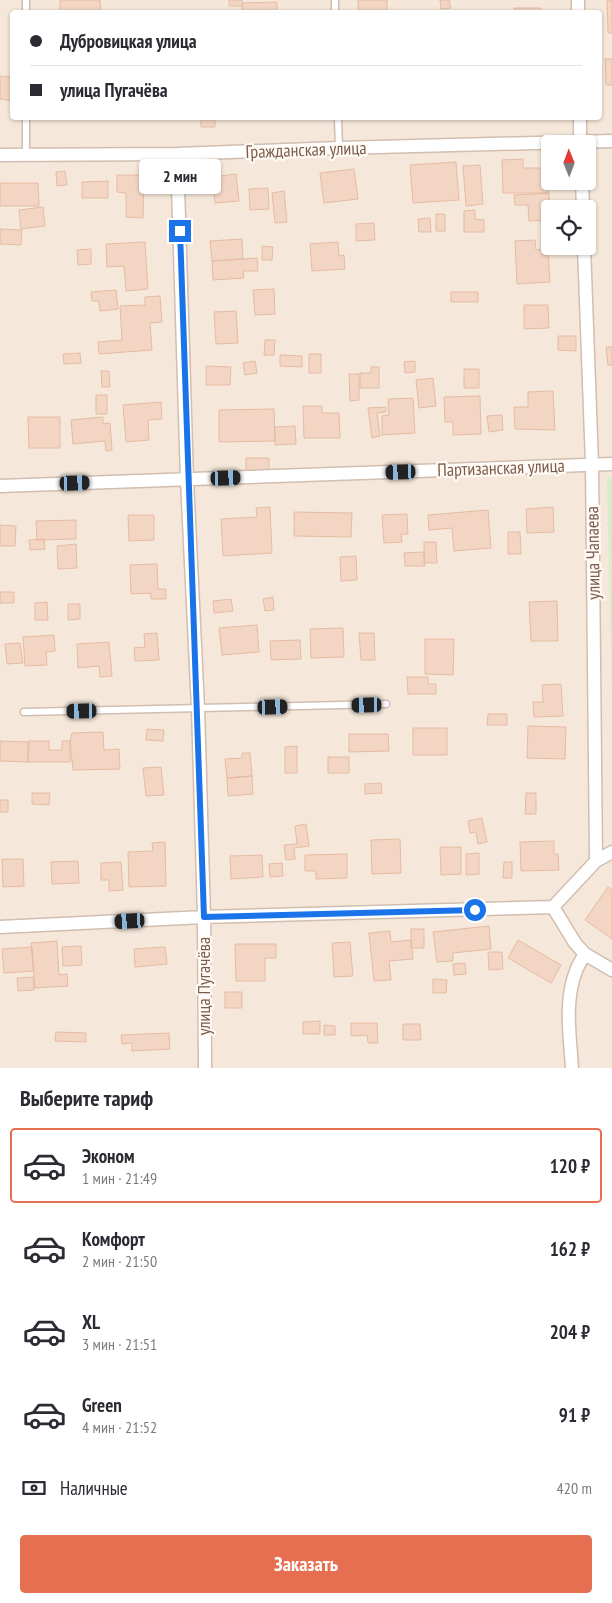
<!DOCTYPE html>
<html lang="ru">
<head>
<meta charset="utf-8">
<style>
  :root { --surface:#fff; --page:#f2f2f3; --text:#2b2b33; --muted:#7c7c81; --line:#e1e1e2; --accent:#e76f51 }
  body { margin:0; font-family:"PT Sans Narrow",sans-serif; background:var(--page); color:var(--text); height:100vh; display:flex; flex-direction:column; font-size:19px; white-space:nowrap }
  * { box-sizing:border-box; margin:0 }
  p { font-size:16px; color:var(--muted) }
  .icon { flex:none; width:28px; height:28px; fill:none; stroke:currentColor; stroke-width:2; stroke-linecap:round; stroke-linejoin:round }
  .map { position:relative; height:1068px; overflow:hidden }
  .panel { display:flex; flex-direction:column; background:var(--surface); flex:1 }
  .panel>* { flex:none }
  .banner { position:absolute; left:10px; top:10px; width:592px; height:110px; border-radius:5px; box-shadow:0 1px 4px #0004; display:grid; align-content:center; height:110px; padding:0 20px; background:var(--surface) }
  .needle { width:32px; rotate:359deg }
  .tools { position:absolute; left:541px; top:135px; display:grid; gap:10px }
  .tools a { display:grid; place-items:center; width:55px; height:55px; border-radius:5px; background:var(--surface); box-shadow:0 1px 4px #0004; font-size:25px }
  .end { position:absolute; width:22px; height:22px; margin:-11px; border:6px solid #1a73e8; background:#fff; box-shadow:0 0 0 2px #fff }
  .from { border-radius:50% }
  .bubble { position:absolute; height:35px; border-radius:5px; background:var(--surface); box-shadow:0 1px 4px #0004; font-size:16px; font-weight:700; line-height:35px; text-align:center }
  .car { position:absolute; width:15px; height:30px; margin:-15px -8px; border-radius:6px; box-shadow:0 0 4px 1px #0007; background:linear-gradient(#222 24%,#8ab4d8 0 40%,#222 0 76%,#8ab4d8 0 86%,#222 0) }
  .banner b { display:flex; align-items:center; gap:18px; height:48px; font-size:19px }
  .banner b+b { border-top:1px solid var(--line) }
  .banner i { width:12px; height:12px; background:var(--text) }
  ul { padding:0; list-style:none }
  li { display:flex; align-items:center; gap:15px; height:75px; margin:0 10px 8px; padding:0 10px; border:2px solid transparent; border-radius:5px }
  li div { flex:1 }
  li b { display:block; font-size:19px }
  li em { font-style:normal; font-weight:700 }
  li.selected { border-color:var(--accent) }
  li>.icon { width:45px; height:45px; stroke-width:1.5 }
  h2 { padding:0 20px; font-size:22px; line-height:60px }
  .pay { display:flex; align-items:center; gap:12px; height:55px; padding:0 20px; font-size:19px }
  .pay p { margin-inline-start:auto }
  .cta { display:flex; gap:10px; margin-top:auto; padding:10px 20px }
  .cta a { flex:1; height:58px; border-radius:5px; background:var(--accent); color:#fff; font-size:20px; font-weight:700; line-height:58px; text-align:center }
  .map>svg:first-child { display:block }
</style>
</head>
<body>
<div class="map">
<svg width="612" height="1068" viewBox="0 0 612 1068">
  <rect width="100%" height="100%" fill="#fdf6ec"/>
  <!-- residential -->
  <path fill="#f5e8da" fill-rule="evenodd" d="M0,0H612V1068H0ZM12,12H600V118H12ZM550,144H588V181H550ZM550,209H588V246H550Z"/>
  <!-- green -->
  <path fill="#d8ecc9" d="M607,477H612V697Z"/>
  <!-- building -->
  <path fill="#f3d5c3" stroke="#e6bba3" d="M60,0H100L101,12H60Z
    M229,0H242L243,6H229Z
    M358,0H387V11H405V12H358Z
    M440,0H449L451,8L441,9Z
    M607,0H612V33H608Z
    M277,2V12H242V3Z
    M514,8H541V12H514Z
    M605,59H612V85H606Z
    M0,76L12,77V101L0,99Z
    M201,118H215V127H201Z
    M523,159V168H547L548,193H503L502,160Z
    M456,162L459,200L413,203L410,165Z
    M480,165L483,204L466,206L463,166Z
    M354,169L358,199L324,203L320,173Z
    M65,171L67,185L57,186L56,172Z
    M236,174L239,201L215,203L212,177Z
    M117,175H144L143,218L126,217V193L117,192Z
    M108,181V198H82V182Z
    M0,183H38L39,206H0Z
    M268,188L269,209L250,210L249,189Z
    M284,191L287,222L275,223L272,193Z
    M549,193L550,220L529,221L528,205H515L514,195Z
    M43,207L45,226L21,229L19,210Z
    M475,210V219L484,220V232H464V211Z
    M436,214H445V231H436Z
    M430,218L431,232H419L418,219Z
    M374,223L375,240L356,241V224Z
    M0,229L22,230L21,245L0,244Z
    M242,239L243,259L212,261L210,241Z
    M535,240L536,250L548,249L550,282L517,284L515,241Z
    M145,242L148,289L126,291L124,266L107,267L106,244Z
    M338,242L339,256L344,255L345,269L312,271L310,244Z
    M262,246L273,247L272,260H262Z
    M91,249V264L78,265L77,250Z
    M257,258L258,271H243L244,278L213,280L212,261Z
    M274,289L275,314L255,315L253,290Z
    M116,290L118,309L100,311L99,301H92L91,292Z
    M451,292H478V302H451Z
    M160,296L162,322L150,323L152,350L99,354L98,342L122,340L120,306L145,305V297Z
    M524,305H548L549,328L524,329Z
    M236,311L238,343L216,344L214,312Z
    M558,336H576V351L558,350Z
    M265,340H275L274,355H264Z
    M606,347H612V365H608Z
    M80,353L81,363L64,364L63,354Z
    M309,354H321V373H309Z
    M280,355L302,356V367L280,366Z
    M255,361L257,373L245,375L243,363Z
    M415,361V372L405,373L404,362Z
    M206,366L231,367L230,385H206Z
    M371,367H379V388H360V373H371Z
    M464,369H479V388H464Z
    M101,371H109L110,387H102Z
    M349,374H359V400L350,401Z
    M433,378L436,406L419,408L416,380Z
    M553,391L555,430L515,429L514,407H528V392Z
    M96,395H107V414H96Z
    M480,396L481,434L453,435V422H445L444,397Z
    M413,398L415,433L382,435V416L389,415L388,399Z
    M161,402L162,419L148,420L149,440L126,442L123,405Z
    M303,406H322V413H339L340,438H304Z
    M386,407V412L377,413L380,436L372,438L368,408Z
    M274,409L275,441L219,442V410Z
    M502,415L503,430L489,432L487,416Z
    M28,417H60V448H29Z
    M103,417V424L110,423L112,450L106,451L105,441L73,444L71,420Z
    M295,426L296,444L275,445V427Z
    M246,458H269V473L246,474Z
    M270,507L272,553L223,556L221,519L257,517L256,508Z
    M553,507L554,532L527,533L526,509Z
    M488,510L491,548L454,551L452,528L429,530L428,515Z
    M294,512L352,513L351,537L294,536Z
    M407,514L408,534H401L402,542L384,543L382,515Z
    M128,515H154V540L129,541Z
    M76,520V539L37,540L36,521Z
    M0,525L16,526L15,546H0Z
    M508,532H520L521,554H508Z
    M44,539L45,549L30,550L29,540Z
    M424,542H436L437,563H424Z
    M76,544L77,568L58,569L57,546Z
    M424,552L425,566H405L404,553Z
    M356,556L357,580L341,581L340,557Z
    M157,564L158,589H166V599H151V593L131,594L130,565Z
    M0,592H14V603H0Z
    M273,597L274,610L265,611L263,599Z
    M231,599L233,611L214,613L213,601Z
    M557,601L558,641H531L529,602Z
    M47,602L48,620H35V603Z
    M68,604H80V619L68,620Z
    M257,625L259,652L222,655L219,628Z
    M343,628L344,657L311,658L310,629Z
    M157,633L159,660L135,661L134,648L145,647L144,634Z
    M359,633H374L375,660H361Z
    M54,635L55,651L46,652L47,665L25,666L23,637Z
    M425,639H454L453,675L425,674Z
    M300,640L301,659L271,660L270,641Z
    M109,642L112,676L100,677L99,666L78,668L77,644Z
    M20,643L23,663L7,664L5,644Z
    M407,677H428V684H436V694H408Z
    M561,684L563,716L534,717L533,702H543L542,685Z
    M488,714H507V725H487Z
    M528,726L566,727L565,759L527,758Z
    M413,728H447V755H413Z
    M147,729L164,730L163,741L146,740Z
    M103,732L104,750L119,749L120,769L73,770L70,741L72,733Z
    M349,734H388L389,751L349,752Z
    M0,741L29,742L28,762L0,761Z
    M28,741H49V750H62V741H70V762H28Z
    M297,746V773H285V747Z
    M242,753H250L252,776L227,778L225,759L242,758Z
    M328,757H349V773H328Z
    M161,767L164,795L146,796L143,768Z
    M252,776L253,794L228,796L227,778Z
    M381,783L382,793L365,794V784Z
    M32,793H50L49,805L32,804Z
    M526,793H536V814H525Z
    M0,800H8V812H0Z
    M482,818L487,842L478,844L476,832L470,833L468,821Z
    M306,824L309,846L294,848L295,859L286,860L284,845L297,844L295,826Z
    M400,839L401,873L372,874L371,840Z
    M554,841V854H558L559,870L521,871L520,842Z
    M165,842L166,886L129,887L128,852L153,851L152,843Z
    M440,847H461V874L441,875Z
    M479,853V874L466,875V854Z
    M347,854V878L316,879V871H305V855Z
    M262,855L263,877L231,879L230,856Z
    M2,859H23L24,886L3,887Z
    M78,861L79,883L52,884L51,862Z
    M121,862L123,890L109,891V880H101V863Z
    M504,862H512V878H503Z
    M282,863L283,876L270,877L269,864Z
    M608,887L612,890V939L585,920Z
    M489,926L491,949L453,953V961L437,962L433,932Z
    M411,929H424V948H411Z
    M390,931L391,942L411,940L413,959L389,961L391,980L374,981L369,933Z
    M518,940L561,965L551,983L508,958Z
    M57,941L59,975L67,974L68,986L35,988L31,943Z
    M350,942L353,976L334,977L332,943Z
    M235,944H276V958H265V981H236Z
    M81,946L82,965L63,966L62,947Z
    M32,947L34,971L4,973L2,949Z
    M165,947L167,964L135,967L134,949Z
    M488,952H502L503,969L489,970Z
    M465,963L466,974L454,975L453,964Z
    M33,977L34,990L18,991L17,978Z
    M433,979L447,980L446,993H433Z
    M225,992H242V1008H225Z
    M320,1021V1034H303V1022Z
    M351,1023H377L378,1043H368L367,1035L351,1036Z
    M403,1024H420L421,1040H403Z
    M324,1025L335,1026V1035H324Z
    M56,1032L86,1033V1042L55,1041Z
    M169,1033L170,1049L132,1051V1043L122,1044L121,1035Z"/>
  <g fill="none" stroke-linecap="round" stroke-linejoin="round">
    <defs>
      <path id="service" d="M335,0V12
        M26,12V0
        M338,118L339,148
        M26,155V118
        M24,712L386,704"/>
      <path id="minor" d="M578,0V12
        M580,118V144
        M177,154L187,480L198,708L204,917L205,1068
        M0,155L177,154L339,148L612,141
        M582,181L583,209
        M584,246L592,464L596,861
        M0,486L612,464
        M553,907L575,943L585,954L612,970
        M553,907L596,861L612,852
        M0,927L204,917L553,907
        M572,1068C570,1036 564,1001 576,971C578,965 582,959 585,954"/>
    </defs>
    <!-- service casing -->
    <use href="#service" stroke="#d1beb0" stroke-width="9"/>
    <!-- minor casing -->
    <use href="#minor" stroke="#d1beb0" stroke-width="15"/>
    <!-- service -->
    <use href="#service" stroke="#fff" stroke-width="6"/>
    <!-- minor -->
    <use href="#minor" stroke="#fff" stroke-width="12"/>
  </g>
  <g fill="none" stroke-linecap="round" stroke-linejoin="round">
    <!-- route -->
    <path stroke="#1a73e8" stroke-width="6" d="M180,231C187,460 197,688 204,917L475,910"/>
  </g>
  <g text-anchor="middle" stroke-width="4.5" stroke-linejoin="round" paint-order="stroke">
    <!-- street labels -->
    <g font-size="18" fill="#7a5c4d" stroke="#fffaf3">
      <text transform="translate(306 150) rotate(-2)" y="6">Гражданская улица</text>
      <text transform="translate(501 468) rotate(-2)" y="6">Партизанская улица</text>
      <text transform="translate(593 553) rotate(-91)" y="6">улица Чапаева</text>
      <text transform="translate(204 986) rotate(-90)" y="6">улица Пугачёва</text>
    </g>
  </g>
</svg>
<div class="tools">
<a><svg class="needle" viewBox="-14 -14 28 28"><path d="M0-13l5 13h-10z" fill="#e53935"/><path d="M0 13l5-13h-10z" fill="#7c7c81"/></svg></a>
<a><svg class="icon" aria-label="locate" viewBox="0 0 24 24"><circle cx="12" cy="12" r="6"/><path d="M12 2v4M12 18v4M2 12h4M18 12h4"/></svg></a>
</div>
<i class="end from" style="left:475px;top:910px"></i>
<i class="end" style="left:180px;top:231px"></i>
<div class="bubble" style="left:139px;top:159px;width:82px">2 мин</div>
<i class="car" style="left:401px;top:472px;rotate:268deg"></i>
<i class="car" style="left:226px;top:478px;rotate:88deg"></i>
<i class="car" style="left:75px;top:483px;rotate:88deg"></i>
<i class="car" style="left:367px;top:705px;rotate:269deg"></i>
<i class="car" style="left:273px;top:707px;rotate:88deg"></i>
<i class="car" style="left:82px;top:711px;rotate:269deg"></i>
<i class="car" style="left:130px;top:921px;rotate:267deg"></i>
<div class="banner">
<b><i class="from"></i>Дубровицкая улица</b>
<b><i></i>улица Пугачёва</b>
</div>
</div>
<section class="panel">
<h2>Выберите тариф</h2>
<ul>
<li class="selected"><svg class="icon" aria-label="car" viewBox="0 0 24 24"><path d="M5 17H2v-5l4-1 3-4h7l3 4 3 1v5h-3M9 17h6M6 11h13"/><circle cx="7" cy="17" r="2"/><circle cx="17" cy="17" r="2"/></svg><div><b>Эконом</b><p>1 мин · 21:49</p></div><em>120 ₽</em></li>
<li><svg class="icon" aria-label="car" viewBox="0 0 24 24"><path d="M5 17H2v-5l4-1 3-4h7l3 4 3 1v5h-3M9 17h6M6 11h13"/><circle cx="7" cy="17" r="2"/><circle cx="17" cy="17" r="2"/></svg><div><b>Комфорт</b><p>2 мин · 21:50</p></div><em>162 ₽</em></li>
<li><svg class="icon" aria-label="car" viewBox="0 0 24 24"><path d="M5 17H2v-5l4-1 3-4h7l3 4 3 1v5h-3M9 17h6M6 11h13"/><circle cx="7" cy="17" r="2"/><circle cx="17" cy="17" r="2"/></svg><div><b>XL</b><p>3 мин · 21:51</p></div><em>204 ₽</em></li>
<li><svg class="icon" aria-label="car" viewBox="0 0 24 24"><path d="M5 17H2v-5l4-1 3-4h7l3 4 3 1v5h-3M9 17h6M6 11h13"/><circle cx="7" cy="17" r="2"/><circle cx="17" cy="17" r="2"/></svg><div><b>Green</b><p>4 мин · 21:52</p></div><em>91 ₽</em></li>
</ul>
<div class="pay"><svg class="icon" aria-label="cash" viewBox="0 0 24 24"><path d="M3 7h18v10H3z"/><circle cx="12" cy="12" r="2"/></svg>Наличные<p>420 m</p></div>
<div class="cta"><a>Заказать</a></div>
</section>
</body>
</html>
